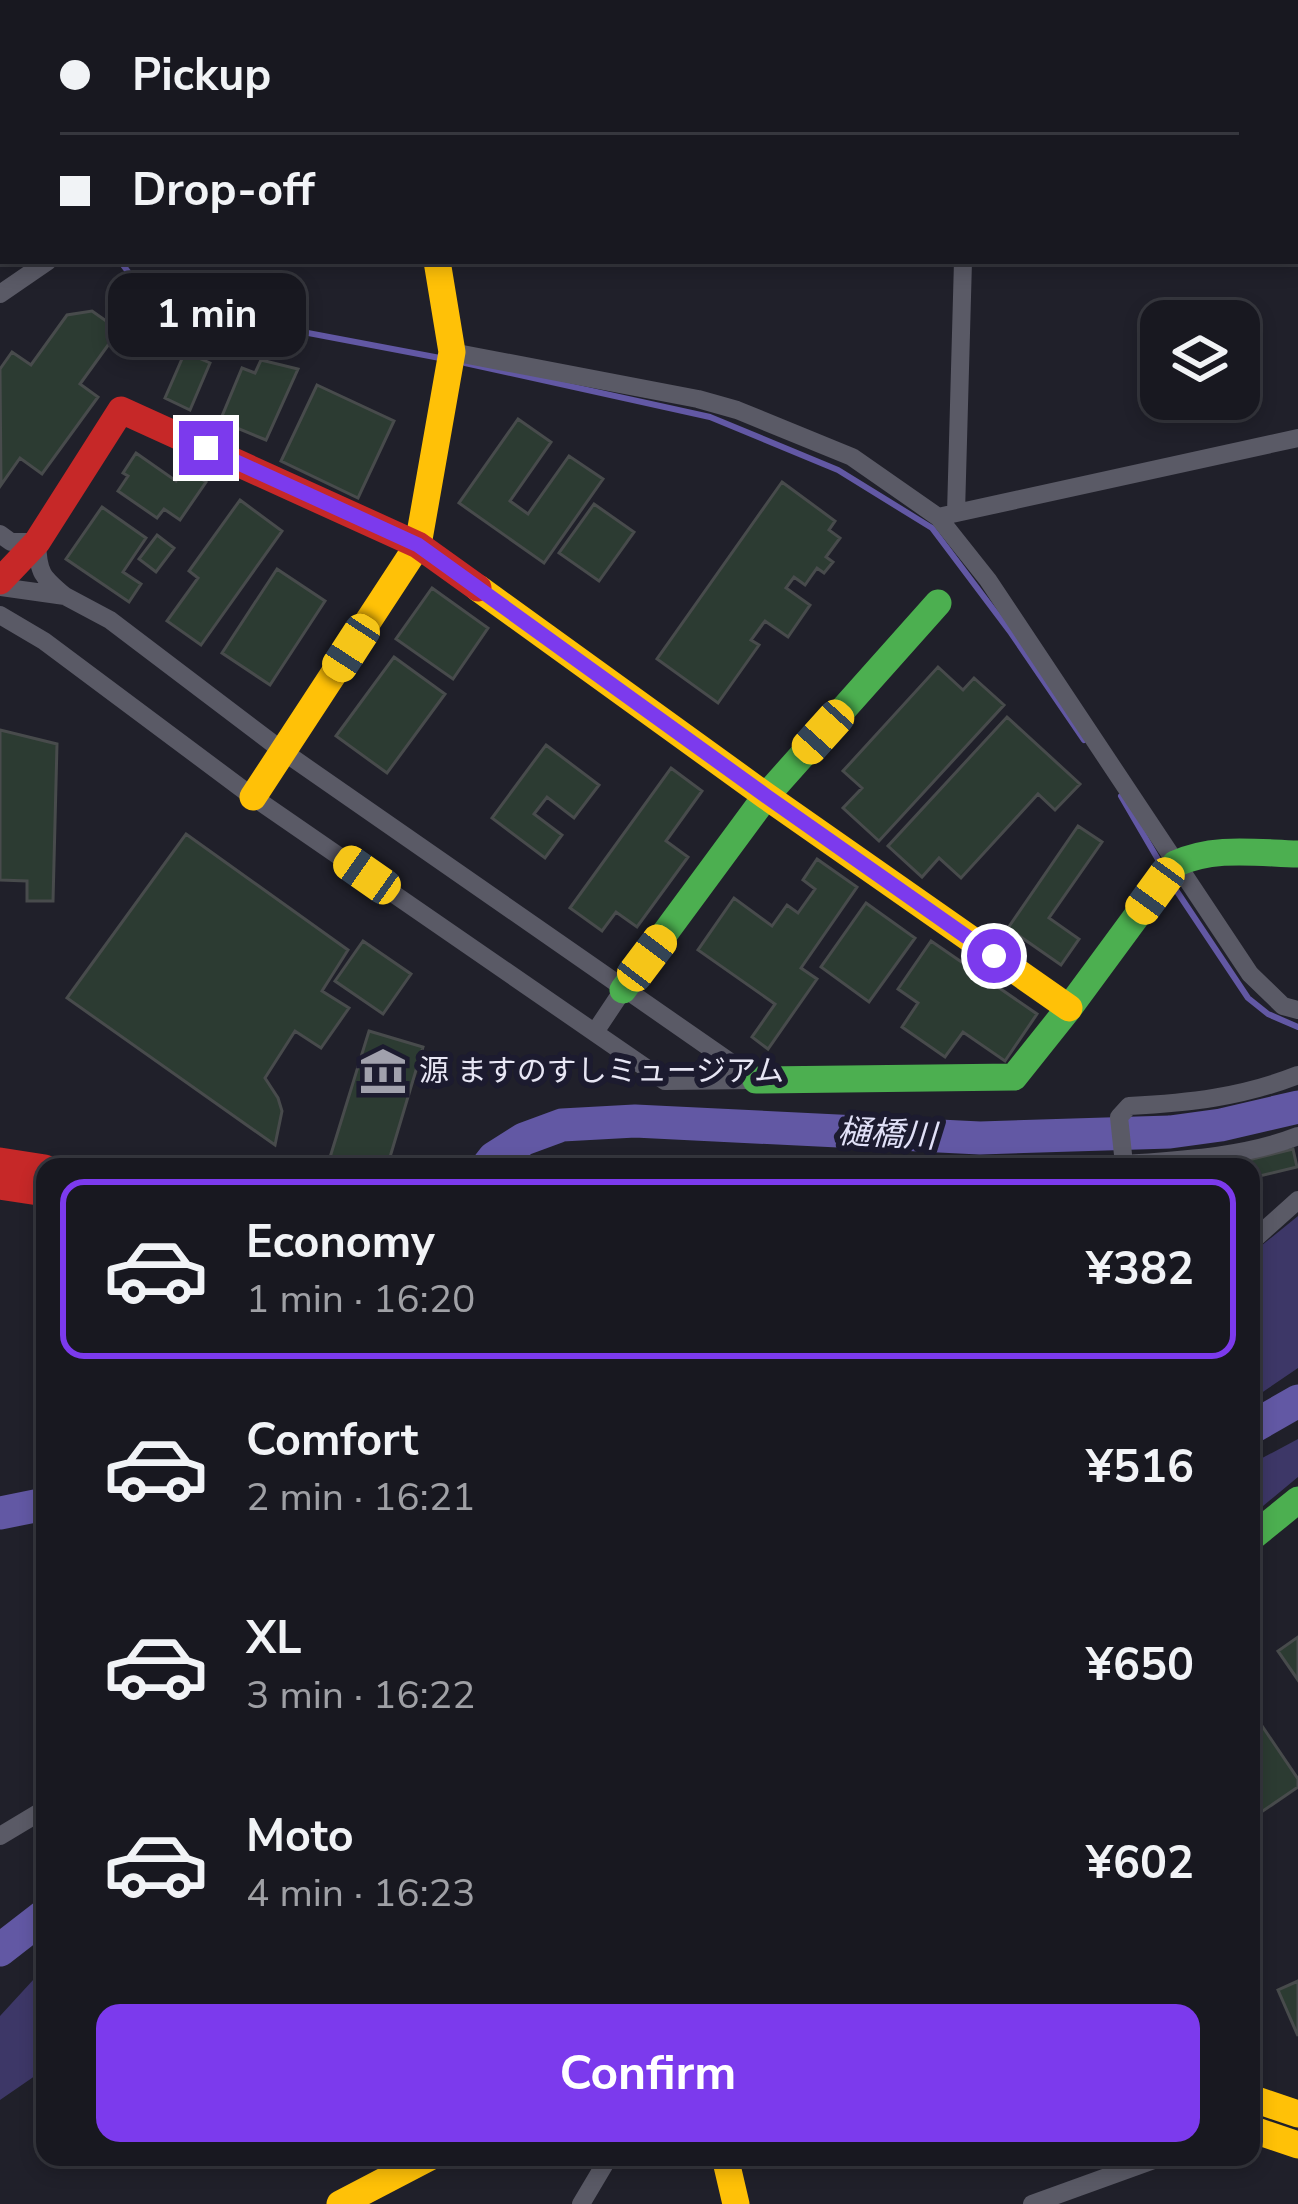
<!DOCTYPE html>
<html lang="en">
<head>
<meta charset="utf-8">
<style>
  :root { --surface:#181820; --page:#25252d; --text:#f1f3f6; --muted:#9fa0a5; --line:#36373e; --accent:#7c3aed }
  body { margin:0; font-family:"Nunito Sans","Noto Sans JP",sans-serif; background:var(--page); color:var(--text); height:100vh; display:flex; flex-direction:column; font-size:45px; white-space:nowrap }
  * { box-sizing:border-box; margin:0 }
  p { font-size:39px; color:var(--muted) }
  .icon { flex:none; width:66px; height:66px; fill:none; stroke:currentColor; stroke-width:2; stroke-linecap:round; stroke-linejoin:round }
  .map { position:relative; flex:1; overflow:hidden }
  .details { position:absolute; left:36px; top:1158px; width:1224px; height:1008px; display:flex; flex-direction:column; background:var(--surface); border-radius:24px; box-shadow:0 6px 18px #0003,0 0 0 3px var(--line) }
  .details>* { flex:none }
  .guide { position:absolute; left:0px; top:0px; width:1299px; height:264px; box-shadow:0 6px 18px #0003,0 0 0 3px var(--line); display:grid; align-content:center; height:264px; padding:0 60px; background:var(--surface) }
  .buttons { position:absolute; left:1140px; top:300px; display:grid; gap:24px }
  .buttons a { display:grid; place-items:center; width:120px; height:120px; border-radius:24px; background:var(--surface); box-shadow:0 6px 18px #0003,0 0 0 3px var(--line); font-size:60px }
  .end { position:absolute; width:54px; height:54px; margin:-27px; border:15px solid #7c3aed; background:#fff; box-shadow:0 0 0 6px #fff }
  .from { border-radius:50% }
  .bubble { position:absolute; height:84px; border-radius:24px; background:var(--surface); box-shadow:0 6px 18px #0003,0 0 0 3px var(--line); font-size:39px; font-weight:700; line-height:84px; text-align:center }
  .car { position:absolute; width:36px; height:72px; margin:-36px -18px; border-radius:15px; box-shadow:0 0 9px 3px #0007; background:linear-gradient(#f5c518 24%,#345 0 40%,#f5c518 0 76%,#345 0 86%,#f5c518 0) }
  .guide b { display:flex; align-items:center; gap:42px; height:114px; font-size:45px }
  .guide b+b { border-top:3px solid var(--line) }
  .guide i { width:30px; height:30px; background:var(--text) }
  ul { padding:21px 0 0; list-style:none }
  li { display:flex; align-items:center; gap:36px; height:180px; margin:0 24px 18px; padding:0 36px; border:6px solid transparent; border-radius:24px }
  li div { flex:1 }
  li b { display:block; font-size:45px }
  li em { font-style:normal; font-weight:700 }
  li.on { border-color:var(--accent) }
  li>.icon { width:108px; height:108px; stroke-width:1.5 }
  .cta { display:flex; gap:24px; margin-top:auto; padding:24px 60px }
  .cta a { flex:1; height:138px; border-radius:24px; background:var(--accent); color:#fff; font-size:48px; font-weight:700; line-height:138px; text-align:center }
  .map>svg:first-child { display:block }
</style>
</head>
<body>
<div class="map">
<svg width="1298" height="2204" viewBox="0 0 1298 2204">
  <rect width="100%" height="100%" fill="#20202a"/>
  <!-- green -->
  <path fill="#3d3767" d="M0,0H810L811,3H3V112H0Z
    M1298,1216V1368L1251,1400V1254Z
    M1298,1439V1477L1251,1516V1464Z
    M45,1967V2069L0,2100V2016Z"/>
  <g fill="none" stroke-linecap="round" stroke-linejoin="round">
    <!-- stream -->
    <path stroke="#6258a4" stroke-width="6" d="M120,261L144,293L181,309L440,358
      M465,363L710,417L838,470L932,528L1011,633L1084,740
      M1121,796L1163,868
      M1172,884L1248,998L1268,1014L1298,1027"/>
    <!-- river -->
    <path stroke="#6258a4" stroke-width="33" d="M487,1167L494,1158L524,1139L562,1125L635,1121L980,1138L1170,1132L1221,1125L1298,1107
      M1251,1428L1298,1401
      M0,1513L45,1504
      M0,1950L45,1915"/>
  </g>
  <!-- building -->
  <path fill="#2c3b32" stroke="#484b4c" stroke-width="3" d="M92,311L119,330L80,384L98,397L42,474L20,458L1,485L0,369L12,352L31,365L67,315Z
    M185,352L210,363L190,410L165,398Z
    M261,360L298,369L266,440L220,421L242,368L255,373Z
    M317,385L394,421L358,498L281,461Z
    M518,419L551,442L510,501L528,514L569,456L603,479L544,563L459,503Z
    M136,453L176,481L185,467L206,482L180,520L164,509L157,518L118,491L128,476L123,473Z
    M782,482L835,521L829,530L840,538L826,557L833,562L824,573L817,568L805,585L794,577L786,588L810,605L788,637L765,621L751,640L759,645L718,703L657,659Z
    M240,500L282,531L201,645L167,621L198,578L189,571Z
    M594,504L634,532L599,581L559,553Z
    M102,507L146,538L123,572L141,584L129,602L66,559Z
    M157,535L174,548L156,572L139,559Z
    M277,569L325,601L270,685L222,653Z
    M432,588L488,628L453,679L396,639Z
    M394,657L445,694L387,773L336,736Z
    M938,667L963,690L974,678L1004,705L879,841L843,808L862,788L843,771Z
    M1007,717L1080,784L1055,810L1038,794L961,878L939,858L922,877L888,846Z
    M0,730L57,744L53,901H27V881L0,880Z
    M546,745L599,785L574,818L547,797L534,814L562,835L545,858L492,818Z
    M671,768L702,791L666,841L688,857L637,927L616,912L602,931L570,908Z
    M1078,826L1102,842L1049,918L1079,939L1061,965L1008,928Z
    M186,834L348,950L322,991L349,1008L321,1048L295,1031L265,1078L278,1098L282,1111L275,1145L67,998Z
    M817,859L857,887L801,968L817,979L768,1049L752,1037L775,1004L698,950L734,898L772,926L787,905L798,913L815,889L803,880Z
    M866,903L915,938L869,1002L821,967Z
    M363,941L411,974L383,1014L335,981Z
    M931,941L1037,1014L1005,1061L963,1032L945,1057L902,1027L918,1003L898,989Z
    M369,1031L423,1047L387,1167H327Z
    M1293,1149L1297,1167L1251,1178V1167H1245L1244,1161Z
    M1298,1637V1680L1278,1651Z
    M1251,1717L1253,1720L1256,1717L1298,1779V1787L1251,1819Z
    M1298,1981V2036L1278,1990Z"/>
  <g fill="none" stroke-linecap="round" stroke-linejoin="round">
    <!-- lane -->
    <path stroke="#5a5a66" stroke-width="9" d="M721,3L728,0"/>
    <!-- street -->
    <path stroke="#5a5a66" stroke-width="18" d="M0,294L48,261
      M452,352L698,399L737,410L852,457L938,517L988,580L1250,974L1283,1006L1298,1010
      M956,513L963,261
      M938,517L1298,438
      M0,534L11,542H37C38,573 42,577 65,596
      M0,587L65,596L110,620L284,752L756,1080
      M0,615L44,641L253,797L665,1081L756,1080
      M595,1032L623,990
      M1298,1075C1242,1097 1189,1103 1129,1106L1119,1117L1124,1164C1182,1160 1244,1157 1298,1136
      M1251,1242L1298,1200
      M0,1836L45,1809
      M581,2204L609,2157
      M1032,2204L1162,2157"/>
    <!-- fast -->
    <path stroke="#4caf50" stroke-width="27" d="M1116,3L1136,0
      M0,130H3
      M623,990L766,796L938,603
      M756,1080L1014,1077L1069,1008L1175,864C1214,846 1256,853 1298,854
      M1251,1538L1298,1500"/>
    <!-- slow -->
    <path stroke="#ffc107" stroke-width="27" d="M830,0V3
      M478,588L766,796L1069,1008
      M253,797L418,545L452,352L437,261
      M1251,2098L1298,2114
      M1251,2129L1298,2145
      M725,2157L736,2204
      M340,2204L430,2157"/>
    <!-- jam -->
    <path stroke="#c62828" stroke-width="27" d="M0,581L37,542L121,410L418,545L478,588
      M0,1161L45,1168
      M0,1186L45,1193"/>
  </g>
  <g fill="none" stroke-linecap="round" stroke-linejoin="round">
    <!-- route -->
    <path stroke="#7c3aed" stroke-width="15" d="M206,448L418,545L766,796L994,956"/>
  </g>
  <!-- icons -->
  <defs>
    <symbol id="museum-bare" viewBox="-9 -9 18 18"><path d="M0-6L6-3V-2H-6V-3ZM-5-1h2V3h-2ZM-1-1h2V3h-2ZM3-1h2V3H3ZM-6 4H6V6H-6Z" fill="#a1a1ad" stroke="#1c1b2f" stroke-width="2.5" paint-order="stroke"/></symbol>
  </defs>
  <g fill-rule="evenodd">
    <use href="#museum-bare" x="350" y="1038" width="66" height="66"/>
  </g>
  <g text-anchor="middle" stroke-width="12" stroke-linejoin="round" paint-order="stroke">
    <!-- poi labels -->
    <g font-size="30" fill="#e7e6f4" stroke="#1c1b2f" text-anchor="start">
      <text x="419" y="1081">源 ますのすしミュージアム</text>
    </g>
    <!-- water labels -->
    <g font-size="33" font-style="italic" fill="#e0e0f7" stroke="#1c1b2f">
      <text transform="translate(887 1133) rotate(3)" y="12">樋橋川</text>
    </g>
  </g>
</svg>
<div class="buttons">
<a><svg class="icon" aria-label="layers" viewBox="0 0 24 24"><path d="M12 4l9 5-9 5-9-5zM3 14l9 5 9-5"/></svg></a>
</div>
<i class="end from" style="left:994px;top:956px"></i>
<i class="end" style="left:206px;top:448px"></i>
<div class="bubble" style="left:108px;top:273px;width:198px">1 min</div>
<i class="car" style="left:351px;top:648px;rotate:213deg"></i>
<i class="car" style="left:823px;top:732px;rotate:222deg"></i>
<i class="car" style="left:367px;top:875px;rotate:305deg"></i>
<i class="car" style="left:1155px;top:891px;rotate:216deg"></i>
<i class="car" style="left:647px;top:958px;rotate:37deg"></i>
<div class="guide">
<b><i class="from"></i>Pickup</b>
<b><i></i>Drop-off</b>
</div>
<section class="details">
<ul>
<li class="on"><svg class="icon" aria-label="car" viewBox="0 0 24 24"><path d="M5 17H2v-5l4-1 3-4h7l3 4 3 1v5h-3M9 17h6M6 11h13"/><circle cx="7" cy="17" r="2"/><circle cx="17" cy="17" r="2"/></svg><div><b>Economy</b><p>1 min · 16:20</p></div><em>¥382</em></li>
<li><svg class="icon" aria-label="car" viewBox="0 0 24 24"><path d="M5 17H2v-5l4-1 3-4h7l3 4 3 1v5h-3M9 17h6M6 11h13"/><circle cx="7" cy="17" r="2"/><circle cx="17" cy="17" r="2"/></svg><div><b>Comfort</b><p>2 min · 16:21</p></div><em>¥516</em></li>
<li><svg class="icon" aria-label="car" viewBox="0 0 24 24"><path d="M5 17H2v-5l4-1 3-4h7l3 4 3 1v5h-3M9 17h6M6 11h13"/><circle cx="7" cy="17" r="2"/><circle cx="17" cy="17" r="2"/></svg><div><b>XL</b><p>3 min · 16:22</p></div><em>¥650</em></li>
<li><svg class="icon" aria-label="car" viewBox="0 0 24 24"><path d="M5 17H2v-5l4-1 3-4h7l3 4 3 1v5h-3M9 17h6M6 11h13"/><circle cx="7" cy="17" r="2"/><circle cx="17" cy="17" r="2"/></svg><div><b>Moto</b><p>4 min · 16:23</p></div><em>¥602</em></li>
</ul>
<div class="cta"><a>Confirm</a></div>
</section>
</div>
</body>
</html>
